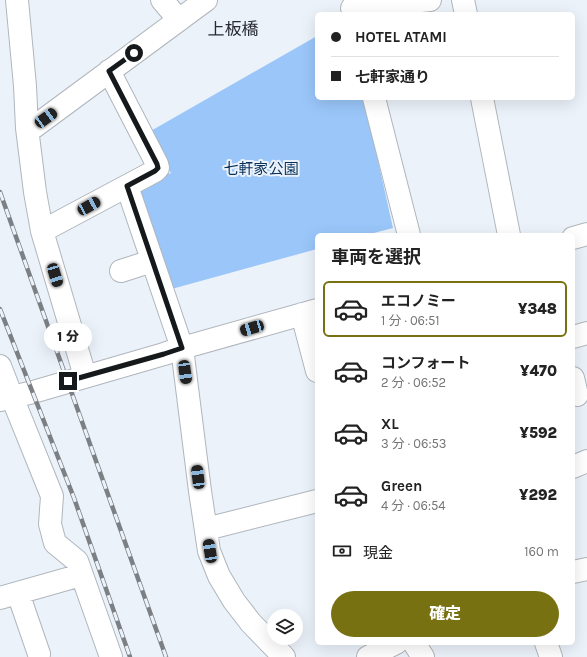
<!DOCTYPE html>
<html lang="ja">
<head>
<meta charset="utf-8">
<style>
  :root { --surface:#fff; --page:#f2f2f2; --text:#222; --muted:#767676; --line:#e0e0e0; --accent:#787112 }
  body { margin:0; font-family:Karla,"Noto Sans JP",sans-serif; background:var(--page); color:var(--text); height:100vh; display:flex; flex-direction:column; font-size:15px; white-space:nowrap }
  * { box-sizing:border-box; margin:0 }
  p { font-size:13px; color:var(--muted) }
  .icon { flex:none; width:22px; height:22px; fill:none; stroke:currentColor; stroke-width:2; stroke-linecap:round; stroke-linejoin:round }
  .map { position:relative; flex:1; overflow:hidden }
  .panel { position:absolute; left:315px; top:233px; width:260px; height:412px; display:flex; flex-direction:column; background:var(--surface); border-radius:6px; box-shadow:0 4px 16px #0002 }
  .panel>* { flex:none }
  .guide { position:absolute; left:315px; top:12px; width:260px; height:88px; border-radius:6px; box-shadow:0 4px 16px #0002; display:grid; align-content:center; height:88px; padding:0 16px; background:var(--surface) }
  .tools { position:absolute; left:267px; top:609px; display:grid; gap:8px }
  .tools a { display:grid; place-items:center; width:36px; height:36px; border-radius:50%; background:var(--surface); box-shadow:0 4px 16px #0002; font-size:20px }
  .end { position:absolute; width:18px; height:18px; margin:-9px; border:5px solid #16191b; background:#fff; box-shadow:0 0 0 2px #fff }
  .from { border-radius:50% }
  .bubble { position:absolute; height:28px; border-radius:14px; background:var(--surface); box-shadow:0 4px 16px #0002; font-size:13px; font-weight:800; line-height:28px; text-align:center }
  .car { position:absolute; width:12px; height:24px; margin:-12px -6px; border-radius:5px; box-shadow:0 0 3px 1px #0007; background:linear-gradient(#222 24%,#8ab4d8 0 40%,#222 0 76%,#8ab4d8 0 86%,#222 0) }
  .guide b { display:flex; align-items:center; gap:14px; height:38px; font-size:15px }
  .guide b+b { border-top:1px solid var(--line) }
  .guide i { width:10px; height:10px; background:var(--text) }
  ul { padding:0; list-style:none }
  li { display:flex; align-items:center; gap:12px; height:56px; margin:0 8px 6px; padding:0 8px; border:2px solid transparent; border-radius:6px }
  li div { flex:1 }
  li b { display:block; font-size:15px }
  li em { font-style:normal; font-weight:800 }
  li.selected { border-color:var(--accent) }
  li>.icon { width:36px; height:36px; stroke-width:1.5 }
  h2 { padding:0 16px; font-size:18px; line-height:48px }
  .pay { display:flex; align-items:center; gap:10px; height:44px; padding:0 16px; font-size:15px }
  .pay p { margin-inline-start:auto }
  .cta { display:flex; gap:8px; margin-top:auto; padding:8px 16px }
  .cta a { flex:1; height:46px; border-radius:24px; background:var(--accent); color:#fff; font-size:16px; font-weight:800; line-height:46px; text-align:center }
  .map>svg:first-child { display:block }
</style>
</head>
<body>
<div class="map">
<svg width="587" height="657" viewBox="0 0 587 657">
  <rect width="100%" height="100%" fill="#ecf2fa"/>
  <!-- green -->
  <path fill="#9ac6f9" d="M317,36V98H364L393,228L366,235H317V249L168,290L132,188L171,173L149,132Z"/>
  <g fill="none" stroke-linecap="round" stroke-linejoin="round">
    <defs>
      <path id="minor" d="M17,0L25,86L27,128L35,192L42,231L85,376
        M162,0L179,20
        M463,0L466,14
        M352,8L430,0
        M374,98L409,235
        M482,98L509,235
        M27,128L34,127L206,0
        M127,186L182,348L200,491L209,551L219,576L234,601L251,623L284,657
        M42,231L50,227L155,171L158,168L157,164L109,71
        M573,238L587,234
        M121,271L152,261
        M302,314L317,371
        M573,337L587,333
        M0,366L12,397L52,496L50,524L55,543L77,561L111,657
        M573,378L577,395
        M0,400L33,392L164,354L182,348L317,310
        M573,467L587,461
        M206,529L317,501
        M573,572L587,569
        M18,593L39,654
        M0,598L81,575
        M414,643L423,657
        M546,643L551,657
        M368,657L396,643"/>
    </defs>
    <!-- minor casing -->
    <use href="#minor" stroke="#b0b6bd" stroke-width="24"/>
    <!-- minor -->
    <use href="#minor" stroke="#fff" stroke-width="22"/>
    <defs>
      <path id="rail" d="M0,192L166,657
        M0,309L74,498L130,657"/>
    </defs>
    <!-- rail casing -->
    <use href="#rail" stroke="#7c8085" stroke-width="4.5"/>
    <!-- rail -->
    <use href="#rail" stroke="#ecf2fa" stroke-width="3" stroke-dasharray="9" stroke-linecap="butt"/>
  </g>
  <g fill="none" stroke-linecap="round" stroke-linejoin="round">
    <!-- route -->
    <path stroke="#16191b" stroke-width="5" d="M68,381L164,354L182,348L127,186L155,171L158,168L157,164L109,71L134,53"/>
  </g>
  <g text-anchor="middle" stroke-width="4" stroke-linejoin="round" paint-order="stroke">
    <!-- park labels -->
    <g font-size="15" fill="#09315a" stroke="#ecf2fa">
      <text x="261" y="174">七軒家公園</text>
    </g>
    <!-- quarter labels -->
    <g font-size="17" fill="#272b31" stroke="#ecf2fa">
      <text x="233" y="35">上板橋</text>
    </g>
  </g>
</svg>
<div class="tools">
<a><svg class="icon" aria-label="layers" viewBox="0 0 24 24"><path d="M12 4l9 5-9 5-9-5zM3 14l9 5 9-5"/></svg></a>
</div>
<i class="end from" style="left:134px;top:53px"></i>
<i class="end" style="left:68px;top:381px"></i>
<div class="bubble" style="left:44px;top:323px;width:48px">1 分</div>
<i class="car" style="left:46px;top:118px;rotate:54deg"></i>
<i class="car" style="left:89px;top:206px;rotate:61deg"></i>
<i class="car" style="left:55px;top:275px;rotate:163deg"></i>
<i class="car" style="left:252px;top:328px;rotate:254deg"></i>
<i class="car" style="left:185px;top:372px;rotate:172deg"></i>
<i class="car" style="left:198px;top:477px;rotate:353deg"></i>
<i class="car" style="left:210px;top:551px;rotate:351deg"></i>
<div class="guide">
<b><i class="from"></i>HOTEL ATAMI</b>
<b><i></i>七軒家通り</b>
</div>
<section class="panel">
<h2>車両を選択</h2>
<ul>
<li class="selected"><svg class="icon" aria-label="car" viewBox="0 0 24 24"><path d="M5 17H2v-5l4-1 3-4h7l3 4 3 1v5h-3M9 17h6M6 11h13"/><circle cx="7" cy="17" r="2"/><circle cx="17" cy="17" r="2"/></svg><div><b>エコノミー</b><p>1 分 · 06:51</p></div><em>¥348</em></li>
<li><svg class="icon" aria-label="car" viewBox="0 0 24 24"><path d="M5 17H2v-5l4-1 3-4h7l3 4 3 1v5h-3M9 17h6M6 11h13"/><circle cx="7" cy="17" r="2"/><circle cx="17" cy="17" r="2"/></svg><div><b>コンフォート</b><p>2 分 · 06:52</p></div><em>¥470</em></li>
<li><svg class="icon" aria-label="car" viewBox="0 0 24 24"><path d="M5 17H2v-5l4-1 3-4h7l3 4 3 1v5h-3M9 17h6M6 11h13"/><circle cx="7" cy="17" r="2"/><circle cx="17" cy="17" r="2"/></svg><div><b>XL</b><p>3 分 · 06:53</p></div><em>¥592</em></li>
<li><svg class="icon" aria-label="car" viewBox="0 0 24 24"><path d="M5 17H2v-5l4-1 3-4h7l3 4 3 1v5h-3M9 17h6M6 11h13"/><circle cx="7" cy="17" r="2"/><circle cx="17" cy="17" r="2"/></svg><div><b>Green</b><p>4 分 · 06:54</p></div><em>¥292</em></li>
</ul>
<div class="pay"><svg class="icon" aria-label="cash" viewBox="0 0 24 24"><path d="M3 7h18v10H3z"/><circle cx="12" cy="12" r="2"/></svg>現金<p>160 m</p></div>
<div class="cta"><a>確定</a></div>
</section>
</div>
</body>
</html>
